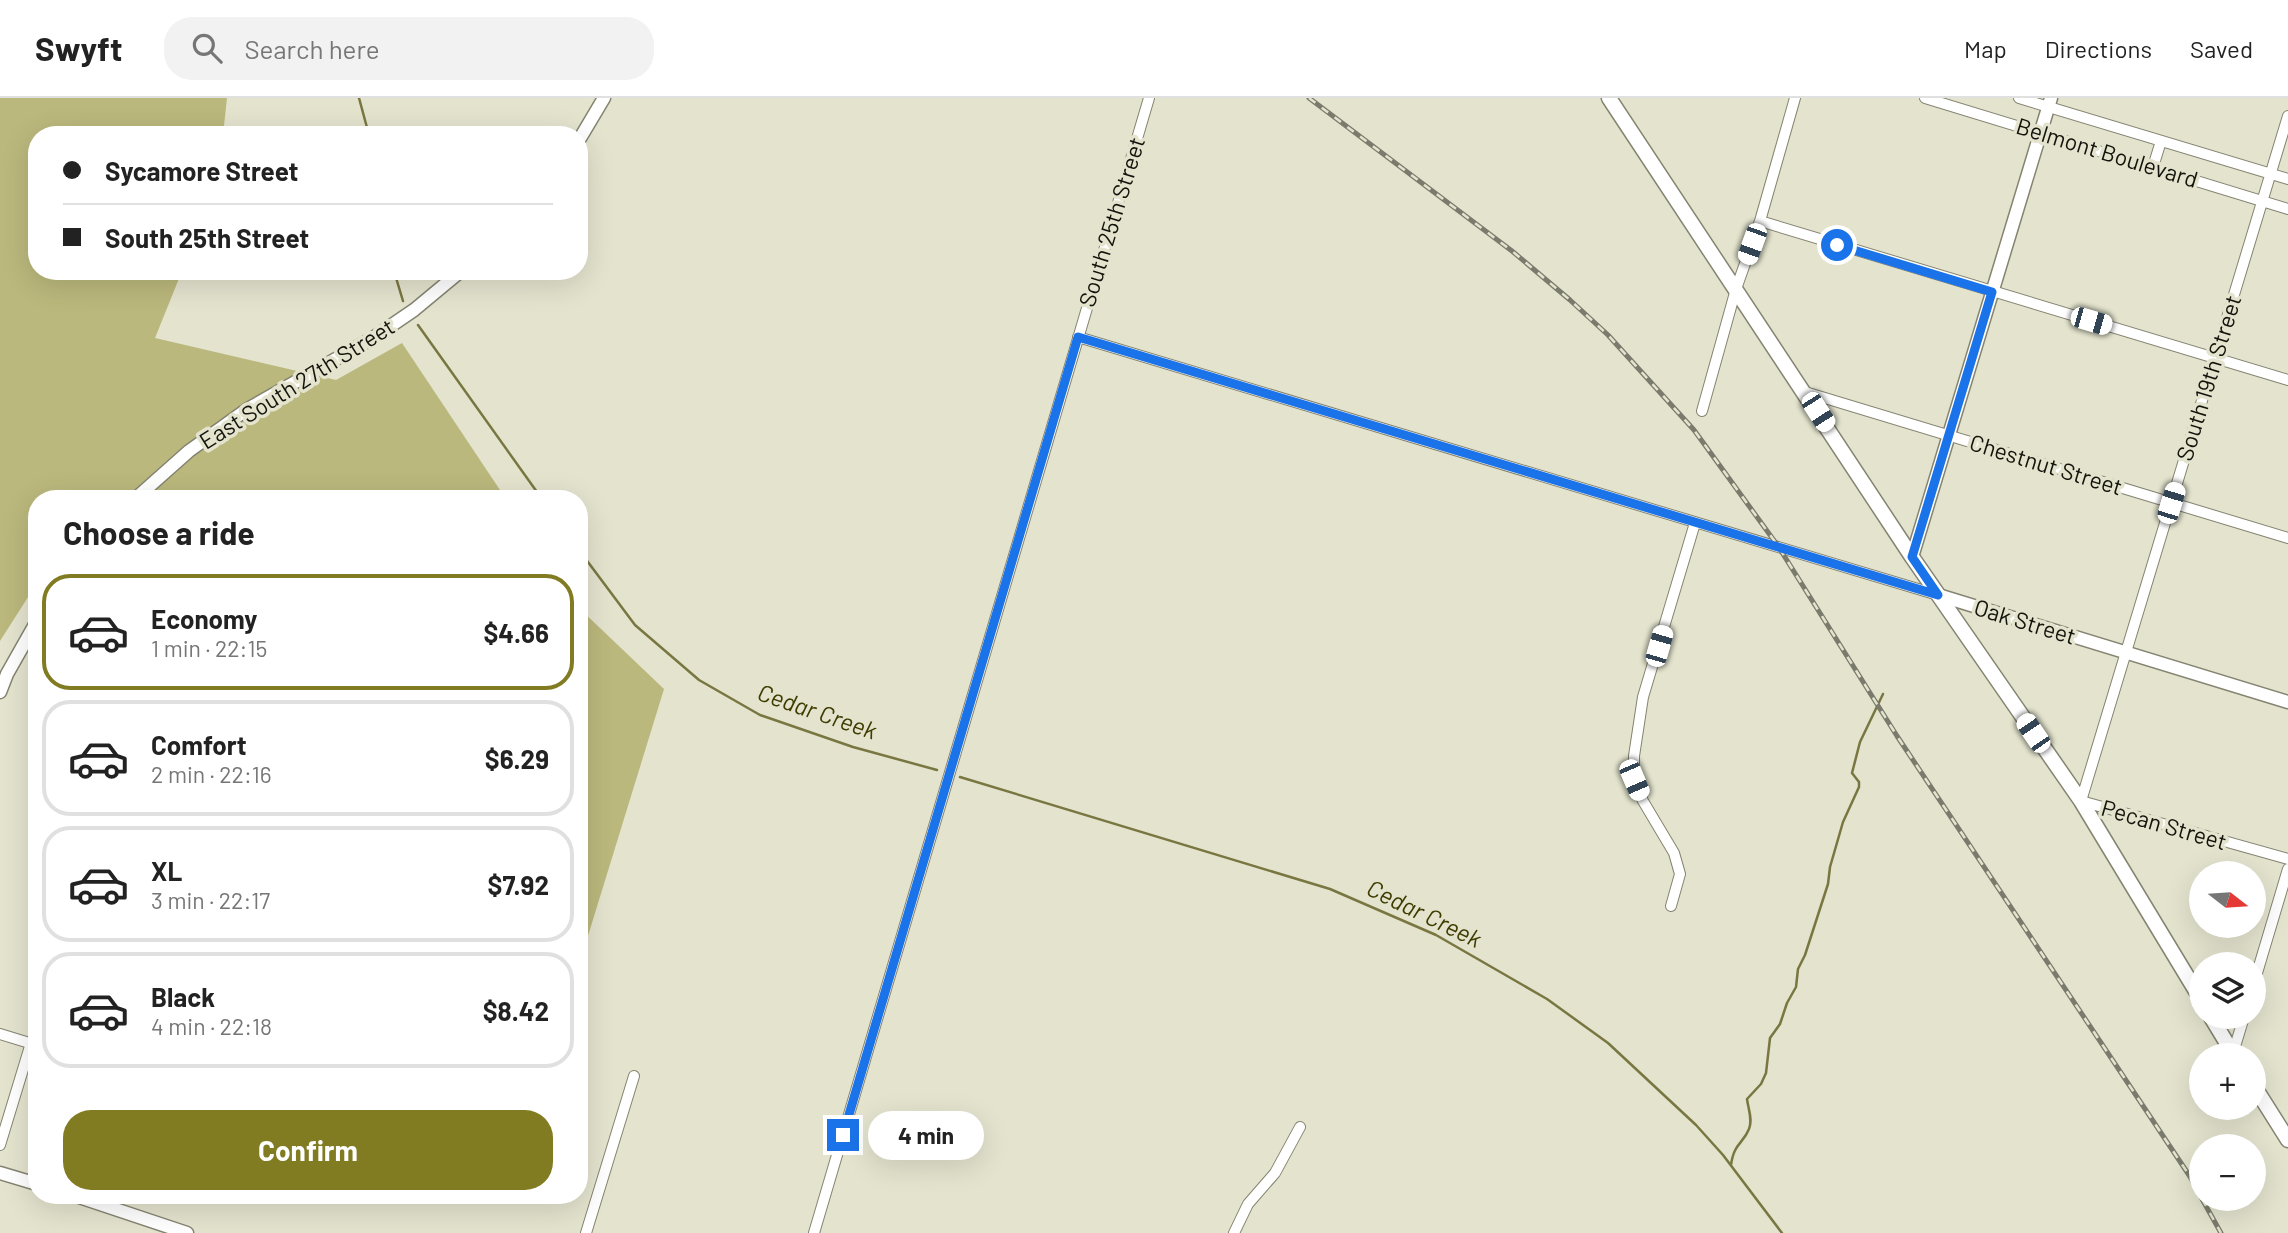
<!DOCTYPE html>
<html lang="en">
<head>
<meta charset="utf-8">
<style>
  :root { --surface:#fff; --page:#f2f2f2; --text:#222; --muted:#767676; --line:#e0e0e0; --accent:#817c22 }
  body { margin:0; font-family:Barlow,sans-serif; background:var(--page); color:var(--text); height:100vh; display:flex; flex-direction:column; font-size:26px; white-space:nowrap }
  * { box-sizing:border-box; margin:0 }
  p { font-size:23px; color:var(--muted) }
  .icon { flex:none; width:38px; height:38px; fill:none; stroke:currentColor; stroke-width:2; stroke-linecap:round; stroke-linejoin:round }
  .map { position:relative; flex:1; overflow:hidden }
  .side { position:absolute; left:28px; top:392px; width:560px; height:714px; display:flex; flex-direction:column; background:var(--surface); border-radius:28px; box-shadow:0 7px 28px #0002 }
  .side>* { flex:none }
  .top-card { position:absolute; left:28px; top:28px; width:560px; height:154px; border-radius:28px; box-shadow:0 7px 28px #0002; display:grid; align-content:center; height:154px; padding:0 35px; background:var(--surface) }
  .needle { width:46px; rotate:107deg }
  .tools { position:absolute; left:2189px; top:763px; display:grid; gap:14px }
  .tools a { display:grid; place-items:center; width:77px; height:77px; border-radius:50%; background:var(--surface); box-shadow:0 7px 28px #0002; font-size:35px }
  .end { position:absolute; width:32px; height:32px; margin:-16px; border:9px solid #1a73e8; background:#fff; box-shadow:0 0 0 4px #fff }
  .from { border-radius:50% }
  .bubble { position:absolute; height:49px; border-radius:24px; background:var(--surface); box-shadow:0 7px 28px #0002; font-size:23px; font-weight:700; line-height:49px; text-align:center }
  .car { position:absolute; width:21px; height:42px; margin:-21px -10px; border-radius:9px; box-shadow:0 0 5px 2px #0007; background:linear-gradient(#fff 24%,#345 0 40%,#fff 0 76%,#345 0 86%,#fff 0) }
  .top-card b { display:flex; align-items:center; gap:24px; height:66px; font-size:26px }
  .top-card b+b { border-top:2px solid var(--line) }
  .top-card i { width:18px; height:18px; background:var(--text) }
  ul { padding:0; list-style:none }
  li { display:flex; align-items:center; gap:21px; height:116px; margin:0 14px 10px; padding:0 21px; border:4px solid var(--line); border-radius:28px }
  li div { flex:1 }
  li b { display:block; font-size:26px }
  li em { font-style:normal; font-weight:700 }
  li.active { border-color:var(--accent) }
  li>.icon { width:63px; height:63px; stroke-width:1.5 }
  h2 { padding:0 35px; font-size:32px; line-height:84px }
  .cta { display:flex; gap:14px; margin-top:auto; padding:14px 35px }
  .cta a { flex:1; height:80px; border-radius:28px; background:var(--accent); color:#fff; font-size:28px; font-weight:700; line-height:80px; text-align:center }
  header { display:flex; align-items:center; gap:42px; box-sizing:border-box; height:98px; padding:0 35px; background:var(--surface); border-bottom:2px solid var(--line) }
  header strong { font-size:33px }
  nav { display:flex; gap:38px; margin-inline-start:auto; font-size:24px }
  .search { width:490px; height:63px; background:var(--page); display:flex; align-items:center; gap:18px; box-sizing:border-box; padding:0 24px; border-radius:28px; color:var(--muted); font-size:26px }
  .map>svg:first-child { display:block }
</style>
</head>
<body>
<header>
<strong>Swyft</strong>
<div class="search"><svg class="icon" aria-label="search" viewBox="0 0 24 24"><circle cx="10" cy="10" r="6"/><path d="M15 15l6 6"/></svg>Search here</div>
<nav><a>Map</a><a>Directions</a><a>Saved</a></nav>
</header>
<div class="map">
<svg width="2288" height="1135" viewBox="0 0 2288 1135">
  <rect width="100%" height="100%" fill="#e3e3ce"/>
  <!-- green -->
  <path fill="#bab87c" d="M0,0H227L223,37H37V173H182L155,240L336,282L402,245L506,401H37V485L0,543Z
    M579,510L664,591L579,867Z"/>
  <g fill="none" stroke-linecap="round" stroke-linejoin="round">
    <!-- stream -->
    <path stroke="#797741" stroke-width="2.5" d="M359,0L369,37
      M394,173L403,203
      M418,227L542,401
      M579,452L635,527L699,582L760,617L853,649L937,672
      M960,679L1330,791L1436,837L1547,901L1608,945L1696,1027L1723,1057L1782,1135
      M1731,1067C1734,1045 1743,1046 1749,1031C1753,1022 1748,1010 1747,1001L1761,986L1766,975L1770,940L1780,926L1787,905L1796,889L1798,871L1805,857L1828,786L1830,769L1843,724L1859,689V684L1852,675L1860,644L1883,596"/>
    <defs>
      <path id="street" d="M1925,0L2288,111
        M2019,0L2288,81
        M2288,18L2081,703L2288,761
        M2153,69L2161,43
        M1760,123L2288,282
        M1078,239L1938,497
        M1805,294L2288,440
        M1702,313L1736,191L1760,123L1795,0
        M1671,808L1680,776L1674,755L1643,703L1634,682V658L1643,599L1695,425
        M2254,885L2288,771
        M0,936L36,947
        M2233,955L2244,919
        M0,1047L31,945
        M586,1135L634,978
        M814,1135L1149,0
        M1234,1135L1248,1106L1275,1075L1300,1029"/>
      <path id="secondary" d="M579,42L604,0
        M135,401L189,353L246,312L373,240L414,212L461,173
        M1912,459L2051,0
        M1938,497L2288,604
        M0,594L7,576L37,523
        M0,1075L37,1086
        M73,1097L187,1135"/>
      <path id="primary" d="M1609,0L1912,459L2081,703L2202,903
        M2211,919L2234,957
        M2254,988L2288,1042"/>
    </defs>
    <!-- street casing -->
    <use href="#street" stroke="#858471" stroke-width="12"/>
    <!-- secondary casing -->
    <use href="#secondary" stroke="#858471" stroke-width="15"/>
    <!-- primary casing -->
    <use href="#primary" stroke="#858471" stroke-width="17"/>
    <!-- street -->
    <use href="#street" stroke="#fff" stroke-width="10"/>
    <!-- secondary -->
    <use href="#secondary" stroke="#fff" stroke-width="12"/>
    <!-- primary -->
    <use href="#primary" stroke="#fff" stroke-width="14"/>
    <defs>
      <path id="rail" d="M1309,0L1512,153L1570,202L1608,237L1694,332L1778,448L1897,638L2189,1077L2202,1100
        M2202,1101L2221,1135"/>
    </defs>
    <!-- rail casing -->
    <use href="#rail" stroke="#7b7b6d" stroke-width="5"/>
    <!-- rail -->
    <use href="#rail" stroke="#e3e3ce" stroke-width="2.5" stroke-dasharray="8" stroke-linecap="butt"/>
  </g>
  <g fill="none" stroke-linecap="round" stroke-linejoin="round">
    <!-- route -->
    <path stroke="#1a73e8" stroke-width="9" d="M843,1037L1078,239L1938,497L1912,459L1992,194L1837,147"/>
  </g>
  <g text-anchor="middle" stroke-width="7" stroke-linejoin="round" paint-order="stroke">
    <!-- street labels -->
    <g font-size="23" fill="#13130c" stroke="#e3e3ce">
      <text transform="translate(2107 55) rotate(17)" y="8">Belmont Boulevard</text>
      <text transform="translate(1112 124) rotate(-73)" y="8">South 25th Street</text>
      <text transform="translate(2209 280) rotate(-73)" y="8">South 19th Street</text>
      <text transform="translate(297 286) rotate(-32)" y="8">East South 27th Street</text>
      <text transform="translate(2046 367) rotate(17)" y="8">Chestnut Street</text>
      <text transform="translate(2025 524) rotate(17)" y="8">Oak Street</text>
      <text transform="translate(2164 727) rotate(16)" y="8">Pecan Street</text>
    </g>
    <!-- water labels -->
    <g font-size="24" font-style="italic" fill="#3f3c00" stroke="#e3e3ce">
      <text transform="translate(817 614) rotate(19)" y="8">Cedar Creek</text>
      <text transform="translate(1424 816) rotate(26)" y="8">Cedar Creek</text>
    </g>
  </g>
</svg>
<div class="tools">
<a><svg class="needle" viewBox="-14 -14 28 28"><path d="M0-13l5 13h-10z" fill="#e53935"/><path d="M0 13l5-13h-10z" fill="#767676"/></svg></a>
<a><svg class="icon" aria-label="layers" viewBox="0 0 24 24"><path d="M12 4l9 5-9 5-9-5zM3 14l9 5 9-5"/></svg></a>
<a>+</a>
<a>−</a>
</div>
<i class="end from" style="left:1837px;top:147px"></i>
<i class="end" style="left:843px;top:1037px"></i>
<div class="bubble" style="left:868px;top:1013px;width:116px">4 min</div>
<i class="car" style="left:1752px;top:146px;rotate:200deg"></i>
<i class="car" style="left:2091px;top:223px;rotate:106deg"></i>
<i class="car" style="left:1818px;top:314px;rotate:147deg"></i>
<i class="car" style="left:2171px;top:405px;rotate:17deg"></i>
<i class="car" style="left:1659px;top:548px;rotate:16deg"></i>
<i class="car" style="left:2033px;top:635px;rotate:326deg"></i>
<i class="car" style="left:1634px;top:682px;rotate:157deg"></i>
<div class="top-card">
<b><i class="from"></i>Sycamore Street</b>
<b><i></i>South 25th Street</b>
</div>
<section class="side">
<h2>Choose a ride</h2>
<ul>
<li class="active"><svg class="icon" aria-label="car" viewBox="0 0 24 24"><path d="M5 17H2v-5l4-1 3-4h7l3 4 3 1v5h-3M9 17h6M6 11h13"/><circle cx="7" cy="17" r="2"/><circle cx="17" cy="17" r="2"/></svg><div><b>Economy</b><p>1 min · 22:15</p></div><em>$4.66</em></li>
<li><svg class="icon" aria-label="car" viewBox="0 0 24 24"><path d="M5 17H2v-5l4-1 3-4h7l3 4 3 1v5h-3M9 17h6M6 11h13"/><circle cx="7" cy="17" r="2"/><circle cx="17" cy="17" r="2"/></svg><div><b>Comfort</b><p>2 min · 22:16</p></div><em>$6.29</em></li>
<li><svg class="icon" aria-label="car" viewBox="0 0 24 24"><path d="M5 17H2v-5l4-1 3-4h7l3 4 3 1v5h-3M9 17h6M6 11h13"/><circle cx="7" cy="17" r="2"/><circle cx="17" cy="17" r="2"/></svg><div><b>XL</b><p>3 min · 22:17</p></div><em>$7.92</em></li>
<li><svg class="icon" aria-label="car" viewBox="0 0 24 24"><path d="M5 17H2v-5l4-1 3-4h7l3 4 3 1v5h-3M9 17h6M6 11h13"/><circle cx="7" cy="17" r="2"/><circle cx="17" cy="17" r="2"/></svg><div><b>Black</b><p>4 min · 22:18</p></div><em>$8.42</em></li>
</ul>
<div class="cta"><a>Confirm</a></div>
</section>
</div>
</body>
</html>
